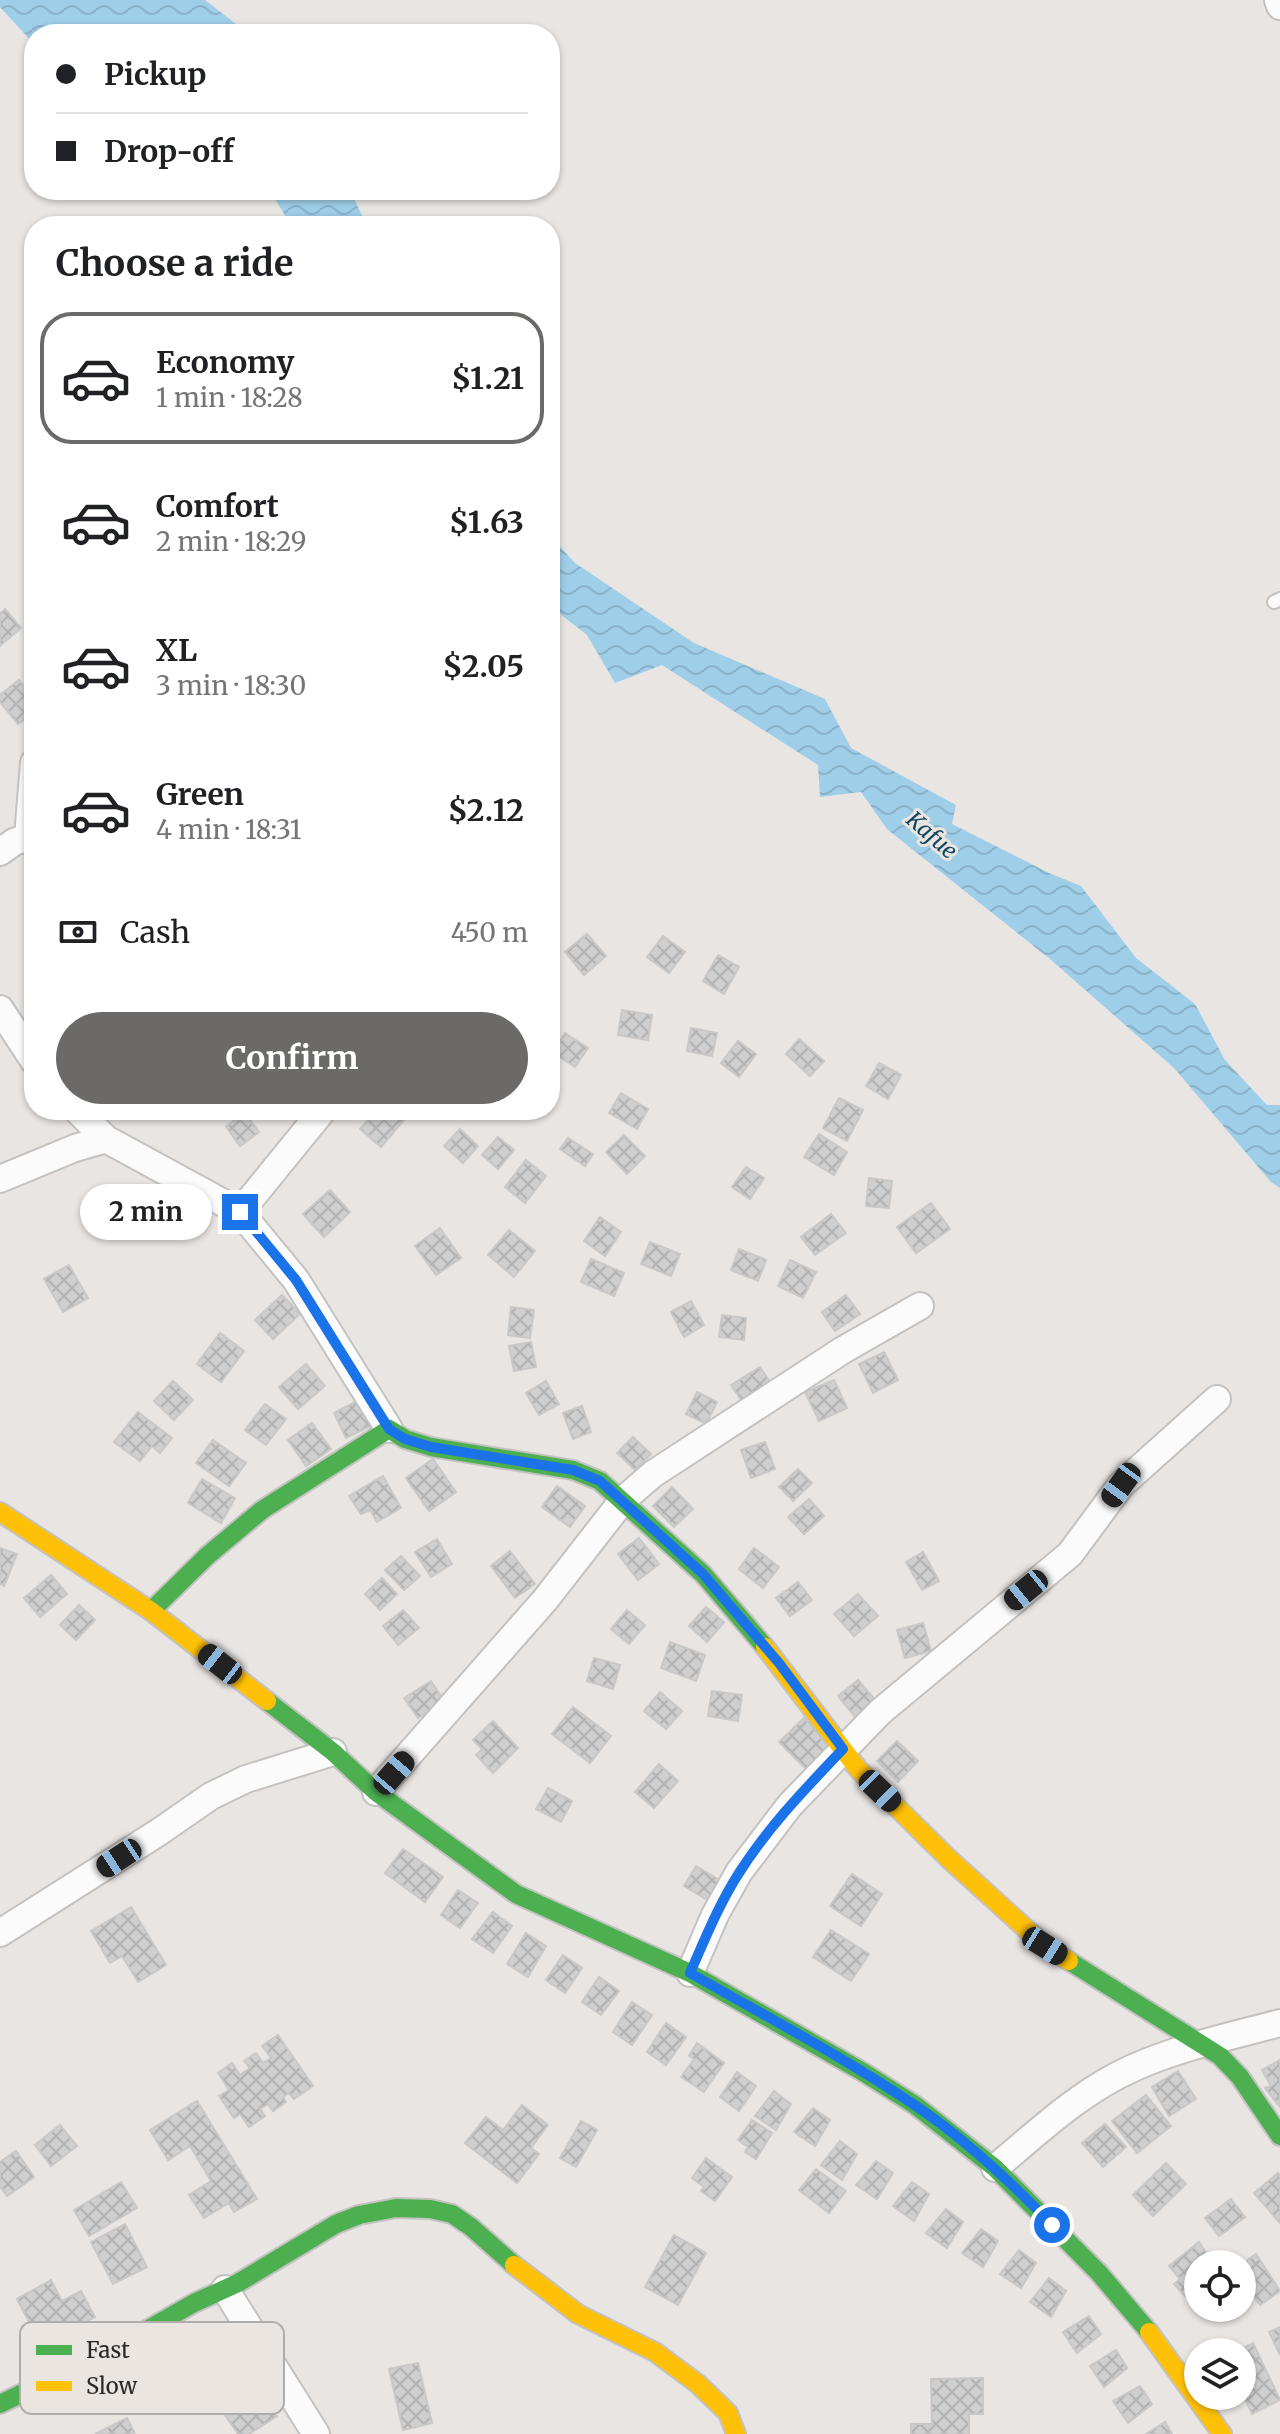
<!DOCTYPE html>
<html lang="en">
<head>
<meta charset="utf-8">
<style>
  :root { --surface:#fff; --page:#f6f6f6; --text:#202124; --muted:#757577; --line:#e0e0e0; --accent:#6c6a68 }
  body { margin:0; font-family:Merriweather,serif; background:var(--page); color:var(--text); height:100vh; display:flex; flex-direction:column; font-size:30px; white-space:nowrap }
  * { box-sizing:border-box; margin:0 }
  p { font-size:26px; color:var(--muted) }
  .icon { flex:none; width:44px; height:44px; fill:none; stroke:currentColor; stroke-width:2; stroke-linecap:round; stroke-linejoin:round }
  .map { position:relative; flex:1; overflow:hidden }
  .sheet { position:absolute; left:24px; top:216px; width:536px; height:904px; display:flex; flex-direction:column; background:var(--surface); border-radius:32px; box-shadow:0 2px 6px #0004 }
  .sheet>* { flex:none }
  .top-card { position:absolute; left:24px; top:24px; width:536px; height:176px; border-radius:32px; box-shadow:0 2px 6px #0004; display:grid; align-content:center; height:176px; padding:0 32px; background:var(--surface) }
  .buttons { position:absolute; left:1184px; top:2250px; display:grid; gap:16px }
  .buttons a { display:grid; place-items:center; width:72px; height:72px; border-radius:50%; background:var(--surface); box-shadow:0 2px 6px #0004; font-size:40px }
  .end { position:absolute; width:36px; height:36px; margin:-18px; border:10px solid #1a73e8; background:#fff; box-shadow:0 0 0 4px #fff }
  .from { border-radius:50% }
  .bubble { position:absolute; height:56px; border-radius:28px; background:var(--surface); box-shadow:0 2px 6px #0004; font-size:26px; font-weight:700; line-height:56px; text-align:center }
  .car { position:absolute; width:24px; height:48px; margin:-24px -12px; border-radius:10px; box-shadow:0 0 6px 2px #0007; background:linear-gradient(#222 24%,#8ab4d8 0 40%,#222 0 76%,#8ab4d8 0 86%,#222 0) }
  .top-card b { display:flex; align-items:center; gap:28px; height:76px; font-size:30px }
  .top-card b+b { border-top:2px solid var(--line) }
  .top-card i { width:20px; height:20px; background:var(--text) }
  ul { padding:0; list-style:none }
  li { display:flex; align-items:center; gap:24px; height:132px; margin:0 16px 12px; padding:0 16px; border:4px solid transparent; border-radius:32px }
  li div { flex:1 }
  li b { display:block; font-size:30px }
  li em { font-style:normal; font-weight:700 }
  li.selected { border-color:var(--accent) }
  li>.icon { width:72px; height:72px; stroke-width:1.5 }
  h2 { padding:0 32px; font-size:36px; line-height:96px }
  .pay { display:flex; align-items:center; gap:20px; height:88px; padding:0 32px; font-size:30px }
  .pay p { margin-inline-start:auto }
  .button { display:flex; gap:16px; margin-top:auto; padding:16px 32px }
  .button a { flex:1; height:92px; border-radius:48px; background:var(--accent); color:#fff; font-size:32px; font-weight:700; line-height:92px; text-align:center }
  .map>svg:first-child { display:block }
</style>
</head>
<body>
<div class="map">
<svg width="1280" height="2434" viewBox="0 0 1280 2434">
  <defs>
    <pattern id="water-waves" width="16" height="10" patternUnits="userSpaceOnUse" patternTransform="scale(2)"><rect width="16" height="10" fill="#9fcee8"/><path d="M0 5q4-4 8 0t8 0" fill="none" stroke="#89b1c7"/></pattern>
    <pattern id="building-cross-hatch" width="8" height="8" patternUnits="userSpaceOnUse" patternTransform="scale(2)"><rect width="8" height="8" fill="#d0cfcf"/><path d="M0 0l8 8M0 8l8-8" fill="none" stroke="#b3b2b2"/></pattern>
  </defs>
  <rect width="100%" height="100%" fill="#e8e5e3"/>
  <!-- water -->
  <path fill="url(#water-waves)" d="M0,0H205L249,34H34V44L0,7Z
    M270,190H350L367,226H291Z
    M550,536L575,563L694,643L825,699L851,748L956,805L952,824L1049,873L1081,886L1136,958L1195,1004L1225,1060L1267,1105H1280V1188L1271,1182L1174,1068L1050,959L887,829L861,792L820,797L818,765L662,665L615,683L587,635L550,606Z"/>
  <!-- building -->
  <path fill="url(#building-cross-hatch)" stroke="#c9c8c8" stroke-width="2" d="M5,609L21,628L0,646V614Z
    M19,680L34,699V712L18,724L0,702V695Z
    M587,934L606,956L584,975L565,952Z
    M663,936L685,952L669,973L647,957Z
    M718,955L739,967L724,994L703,981Z
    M622,1010L652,1015L648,1040L618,1035Z
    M691,1028L717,1033L712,1056L687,1051Z
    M565,1033L588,1048L575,1067L553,1053Z
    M799,1039L824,1061L810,1076L786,1054Z
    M738,1041L756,1054L739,1077L721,1063Z
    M879,1063L901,1075L888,1099L866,1086Z
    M621,1093L648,1109L637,1129L609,1113Z
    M839,1098L863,1110L847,1141L823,1128Z
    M376,1110H392L404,1120L381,1147L360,1129Z
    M244,1112L259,1132L240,1146L226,1127Z
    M460,1129L478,1146L463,1163L444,1146Z
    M819,1134L847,1152L834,1175L804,1157Z
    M624,1135L645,1156L627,1174L606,1152Z
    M498,1137L514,1150L498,1169L482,1155Z
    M568,1138L593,1154L585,1166L560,1149Z
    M526,1160L546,1176L525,1203L505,1187Z
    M746,1167L764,1178L750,1199L732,1187Z
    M869,1178L892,1181L889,1208L866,1206Z
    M120,1188L140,1206L116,1232L96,1215Z
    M330,1190L350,1212L324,1237L303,1214Z
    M931,1203L950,1229L916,1253L897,1227Z
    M831,1214L846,1233L815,1255L801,1237Z
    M600,1217L621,1232L605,1256L584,1241Z
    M440,1228L461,1258L436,1275L415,1246Z
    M509,1230L535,1251L514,1277L488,1255Z
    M650,1242L680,1254L671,1276L641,1264Z
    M739,1249L766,1260L758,1281L731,1270Z
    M591,1259L624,1273L614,1296L581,1282Z
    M790,1260L816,1272L803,1298L778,1286Z
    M69,1265L88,1298L63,1312L44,1279Z
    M282,1295L300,1314L273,1339L255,1320Z
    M846,1295L860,1314L835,1331L822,1312Z
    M691,1301L704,1325L684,1337L671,1312Z
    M511,1307L534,1310L530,1338L508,1335Z
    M722,1315L746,1318L744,1340L719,1337Z
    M220,1333L244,1351L221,1382L197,1364Z
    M531,1342L536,1367L514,1371L509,1346Z
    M884,1352L898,1380L873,1393L859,1364Z
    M306,1364L325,1386L298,1409L279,1387Z
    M760,1367L774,1388L745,1406L731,1385Z
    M834,1380L847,1408L819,1421L805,1392Z
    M173,1381L193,1400L174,1420L154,1401Z
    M546,1381L559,1404L539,1415L526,1393Z
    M697,1392L717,1402L706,1424L686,1414Z
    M359,1400L371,1426L346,1438L334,1413Z
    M265,1404L286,1419L266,1445L245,1430Z
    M582,1406L591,1432L573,1439L563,1413Z
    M138,1412L172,1438L160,1453L152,1446L140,1461L114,1442Z
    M312,1423L331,1449L306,1466L288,1440Z
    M633,1437L651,1454L635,1470L617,1453Z
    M213,1440L246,1463L229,1486L196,1463Z
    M765,1442L775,1469L751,1478L741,1450Z
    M433,1459L456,1492L429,1511L406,1478Z
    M798,1469L812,1483L793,1501L779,1487Z
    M383,1476L401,1508L377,1522L370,1510L361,1514L349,1496Z
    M202,1479L235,1498L221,1523L188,1503Z
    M557,1486L585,1506L570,1527L542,1507Z
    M672,1487L693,1509L674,1527L653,1506Z
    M809,1499L824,1516L804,1534L788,1517Z
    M639,1538L659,1564L638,1580L618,1554Z
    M437,1539L452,1564L431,1577L415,1552Z
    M0,1548L17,1554L4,1586L0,1584Z
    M754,1548L779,1567L763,1588L739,1569Z
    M510,1551L535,1584L515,1598L491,1566Z
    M923,1552L939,1581L922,1590L906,1562Z
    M401,1556L420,1576L404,1590L385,1570Z
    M51,1575L67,1594L40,1617L24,1598Z
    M382,1578L397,1594L380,1610L365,1594Z
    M798,1582L812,1600L790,1616L776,1598Z
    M858,1594L878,1616L854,1636L834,1614Z
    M79,1605L95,1620L76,1640L60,1625Z
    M706,1607L724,1622L707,1642L689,1626Z
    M403,1610L419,1628L398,1645L383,1626Z
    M627,1610L645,1625L629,1644L611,1629Z
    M923,1623L931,1651L905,1658L897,1630Z
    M670,1642L705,1655L696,1681L661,1668Z
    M594,1658L620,1665L613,1689L587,1681Z
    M858,1680L876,1701L856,1718L838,1696Z
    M431,1681L444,1701L418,1718L404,1698Z
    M712,1691L742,1695L738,1721L708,1716Z
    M660,1692L682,1711L666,1729L644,1711Z
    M573,1707L611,1736L590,1763L552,1734Z
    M804,1718L830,1746L806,1769L779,1742Z
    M493,1721L518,1748L493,1773L476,1755L482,1749L473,1740Z
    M897,1741L918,1761L898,1782L877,1761Z
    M659,1764L678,1781L654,1808L635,1792Z
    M548,1788L572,1801L561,1822L536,1809Z
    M403,1849L443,1877L425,1902L385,1873Z
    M696,1866L721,1881L709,1901L684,1886Z
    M852,1874L882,1894L861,1926L830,1906Z
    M458,1890L478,1903L460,1928L441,1915Z
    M131,1907L166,1965L138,1982L122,1956L110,1963L91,1931Z
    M493,1912L512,1926L493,1953L472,1939Z
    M831,1930L869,1954L851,1981L813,1957Z
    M526,1933L546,1946L528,1977L507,1964Z
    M563,1955L582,1968L565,1993L546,1980Z
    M599,1977L619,1991L601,2015L582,2002Z
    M632,2002L652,2015L632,2045L613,2032Z
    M666,2023L686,2037L666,2065L647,2052Z
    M278,2035L313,2086L294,2099L289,2093L283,2097L286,2102L273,2111L268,2104L260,2109L265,2116L249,2127L240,2114L234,2118L219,2096L229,2090L218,2073L232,2063L240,2075L250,2068L244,2061L256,2053L263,2063L271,2058L262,2046Z
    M697,2043L724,2063L704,2092L681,2077L694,2059L689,2056Z
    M1280,2060V2107L1265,2088L1271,2086L1262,2070Z
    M1178,2071L1196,2099L1169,2116L1152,2087Z
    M737,2072L756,2086L739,2111L720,2097Z
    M774,2091L791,2104L776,2130L755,2116Z
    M1146,2095L1171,2126L1137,2153L1112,2121Z
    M197,2101L257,2199L234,2212L229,2203L204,2218L189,2195L211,2181L190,2146L168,2160L150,2130Z
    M522,2105L548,2125L531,2148L539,2154L517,2183L465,2143L486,2117L503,2130Z
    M813,2108L830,2120L815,2146L794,2132Z
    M752,2120L772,2133L756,2159L745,2152L748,2147L738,2140Z
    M581,2121L597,2130L576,2167L560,2158Z
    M1105,2124L1126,2147L1103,2167L1082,2143Z
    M60,2125L77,2146L51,2166L35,2145Z
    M840,2141L857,2154L842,2180L821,2165Z
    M16,2151L34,2177L7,2196L0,2186V2162Z
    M706,2158L732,2177L715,2201L701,2191L704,2187L692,2178Z
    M876,2161L893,2173L877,2199L856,2185Z
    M1166,2163L1186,2184L1153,2216L1133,2195Z
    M816,2169L846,2191L829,2213L799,2190Z
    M1278,2173L1280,2176V2223L1254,2193Z
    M121,2182L137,2208L89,2236L74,2210Z
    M912,2182L929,2194L914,2221L893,2206Z
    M1231,2199L1245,2217L1219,2236L1205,2218Z
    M946,2209L963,2222L947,2248L926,2233Z
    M125,2224L147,2267L113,2284L91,2242Z
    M981,2229L998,2241L983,2267L962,2253Z
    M674,2235L706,2253L678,2305L645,2287Z
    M1199,2242L1211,2260L1206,2264H1198V2270L1188,2279L1195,2287L1185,2296L1174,2284L1180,2279L1169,2266Z
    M1019,2250L1036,2263L1021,2288L1000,2274Z
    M1256,2254L1280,2291L1260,2305L1247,2287L1242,2290V2264Z
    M1049,2278L1066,2291L1051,2317L1030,2302Z
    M51,2280L62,2301L81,2291L95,2317L41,2345L17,2299Z
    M1089,2316L1101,2334L1077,2353L1063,2332Z
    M1280,2327V2355L1269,2332Z
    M1253,2343L1280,2400L1252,2414L1242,2393V2352H1235Z
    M1116,2350L1127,2368L1104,2387L1090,2366Z
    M240,2361L277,2416L249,2434H238L204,2384Z
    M418,2363L432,2423L403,2430L389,2369Z
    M983,2378V2414H969V2434H911V2424H932L931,2379Z
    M1140,2386L1152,2404L1128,2423L1113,2401Z
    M127,2418L135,2434H95Z
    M1165,2422L1172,2434H1146Z"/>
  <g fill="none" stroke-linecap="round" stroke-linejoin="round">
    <defs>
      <path id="lane" d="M1274,602L1280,599"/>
      <path id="street" d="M1278,0L1280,6
        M28,837L34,763
        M0,852L14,842L28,837L34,841
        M0,1009L34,1061
        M106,1139L240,1212L296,1280L389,1429
        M0,1179L75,1148L106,1139L77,1110
        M240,1212L323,1110
        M376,1792L545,1600L623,1500L653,1474L843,1350L920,1306
        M0,1933L159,1832L211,1796L246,1779L333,1752
        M690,1973L715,1915L739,1872L790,1805L880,1712L1070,1554L1121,1485L1217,1399
        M995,2168C1038,2132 1081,2091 1133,2068C1180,2047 1231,2036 1280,2023
        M225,2289L316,2434"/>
      <path id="fast" d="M151,1611L207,1556L262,1510L389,1429L405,1439L431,1447L573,1470L600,1481L703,1574L765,1647
        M267,1701L333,1752L376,1792L516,1894L690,1973L863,2072L915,2105L995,2168L1099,2273L1149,2332
        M1069,1961L1220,2056L1240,2077L1280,2136
        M0,2404L110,2351L194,2303L238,2283L336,2224L359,2215L396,2208L430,2209L452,2214L471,2227L514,2265"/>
      <path id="slow" d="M0,1512L151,1611L267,1701
        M765,1647L858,1769L948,1858L1045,1946L1069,1961
        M514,2265L578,2314L655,2352L698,2384L728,2413L736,2434
        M1149,2332L1222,2434"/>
    </defs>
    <!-- lane casing -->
    <use href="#lane" stroke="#c4c2c0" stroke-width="16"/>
    <!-- street casing -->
    <use href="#street" stroke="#c4c2c0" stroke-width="30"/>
    <!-- fast casing -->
    <use href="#fast" stroke="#c4c2c0" stroke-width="22"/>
    <!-- slow casing -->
    <use href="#slow" stroke="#c4c2c0" stroke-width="22"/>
    <!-- lane -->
    <use href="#lane" stroke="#fcfbfb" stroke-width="12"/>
    <!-- street -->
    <use href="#street" stroke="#fcfbfb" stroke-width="26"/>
    <!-- fast -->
    <use href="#fast" stroke="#4caf50" stroke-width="18"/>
    <!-- slow -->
    <use href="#slow" stroke="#ffc107" stroke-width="18"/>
  </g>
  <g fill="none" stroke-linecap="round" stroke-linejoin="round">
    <!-- route -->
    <path stroke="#1a73e8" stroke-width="10" d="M240,1212L296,1280L389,1429L405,1439L431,1447L573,1470L600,1481L703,1574L779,1663L843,1749C806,1788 768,1827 739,1873C719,1904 705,1939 690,1973C765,2016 842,2056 913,2104C964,2138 1010,2181 1052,2225"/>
  </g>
  <g text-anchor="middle" stroke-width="6" stroke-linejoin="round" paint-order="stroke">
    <!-- water labels -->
    <g font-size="22" font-style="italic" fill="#0e4660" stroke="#eae5e1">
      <text transform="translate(932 835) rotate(41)" y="8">Kafue</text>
    </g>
  </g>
  <!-- legend -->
  <rect x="20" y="2322" width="264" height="92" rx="12" fill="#eae5e1" stroke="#b0aca9" stroke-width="2"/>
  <rect x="36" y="2345" width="36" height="10" fill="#4caf50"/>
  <rect x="36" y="2381" width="36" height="10" fill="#ffc107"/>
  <g font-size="22" fill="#292826">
    <text x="86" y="2358">Fast</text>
    <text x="86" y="2394">Slow</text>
  </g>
</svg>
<div class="buttons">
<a><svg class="icon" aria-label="locate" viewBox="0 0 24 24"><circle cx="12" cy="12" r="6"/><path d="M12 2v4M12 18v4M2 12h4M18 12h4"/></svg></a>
<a><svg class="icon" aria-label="layers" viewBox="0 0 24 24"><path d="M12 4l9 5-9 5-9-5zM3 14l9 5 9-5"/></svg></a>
</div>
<i class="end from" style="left:1052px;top:2225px"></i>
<i class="end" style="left:240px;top:1212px"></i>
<div class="bubble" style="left:80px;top:1184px;width:132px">2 min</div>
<i class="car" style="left:1121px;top:1485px;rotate:216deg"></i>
<i class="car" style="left:1026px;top:1590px;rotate:231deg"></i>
<i class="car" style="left:220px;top:1664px;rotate:308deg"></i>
<i class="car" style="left:394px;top:1773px;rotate:41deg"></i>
<i class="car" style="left:880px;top:1791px;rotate:134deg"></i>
<i class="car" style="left:119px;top:1858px;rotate:237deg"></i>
<i class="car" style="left:1045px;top:1946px;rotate:122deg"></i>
<div class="top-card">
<b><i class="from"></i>Pickup</b>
<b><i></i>Drop-off</b>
</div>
<section class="sheet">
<h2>Choose a ride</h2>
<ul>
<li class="selected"><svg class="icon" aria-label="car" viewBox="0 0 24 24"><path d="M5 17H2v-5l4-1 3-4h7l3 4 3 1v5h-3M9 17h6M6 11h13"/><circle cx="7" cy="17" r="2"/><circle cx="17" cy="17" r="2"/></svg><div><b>Economy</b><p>1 min · 18:28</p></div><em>$1.21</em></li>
<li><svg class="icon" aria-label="car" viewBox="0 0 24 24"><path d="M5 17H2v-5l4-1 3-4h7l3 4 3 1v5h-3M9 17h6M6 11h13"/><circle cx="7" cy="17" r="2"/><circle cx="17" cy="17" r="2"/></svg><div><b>Comfort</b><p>2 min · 18:29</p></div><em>$1.63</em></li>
<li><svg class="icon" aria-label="car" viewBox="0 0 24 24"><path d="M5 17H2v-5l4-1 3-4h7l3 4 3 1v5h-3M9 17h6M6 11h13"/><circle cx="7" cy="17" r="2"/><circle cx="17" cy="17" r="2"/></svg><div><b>XL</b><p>3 min · 18:30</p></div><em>$2.05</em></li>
<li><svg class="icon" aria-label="car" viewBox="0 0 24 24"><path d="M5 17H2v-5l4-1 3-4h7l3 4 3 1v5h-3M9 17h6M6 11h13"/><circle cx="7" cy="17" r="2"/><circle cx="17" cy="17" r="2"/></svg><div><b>Green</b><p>4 min · 18:31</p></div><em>$2.12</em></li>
</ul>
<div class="pay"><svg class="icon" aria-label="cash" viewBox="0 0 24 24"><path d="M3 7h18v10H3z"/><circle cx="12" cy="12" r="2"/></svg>Cash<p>450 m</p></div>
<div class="button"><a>Confirm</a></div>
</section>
</div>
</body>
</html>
